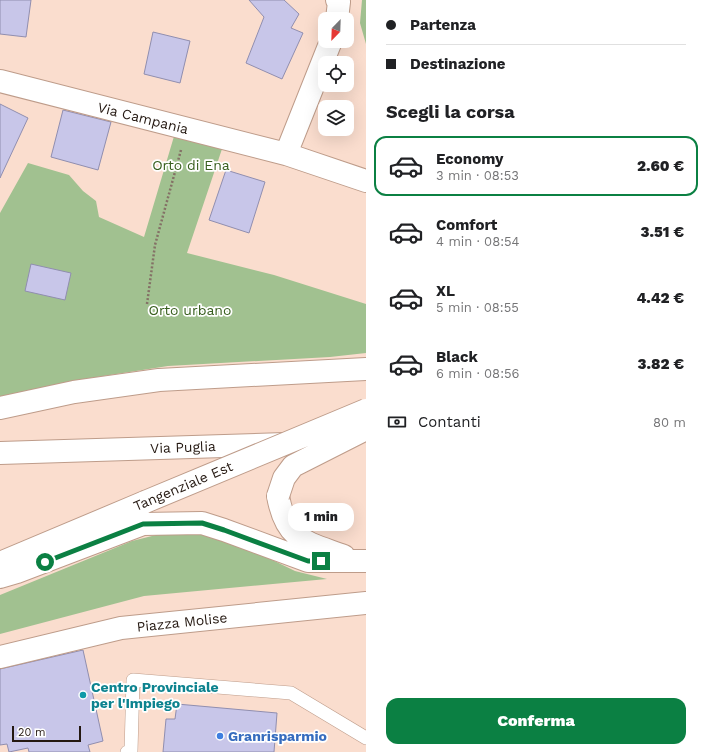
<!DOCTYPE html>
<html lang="it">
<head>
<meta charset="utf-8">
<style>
  :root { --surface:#fff; --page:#f6f6f6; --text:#202124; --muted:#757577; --line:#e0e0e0; --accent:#0b8043 }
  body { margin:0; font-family:"Work Sans",sans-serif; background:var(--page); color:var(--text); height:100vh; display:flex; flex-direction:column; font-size:15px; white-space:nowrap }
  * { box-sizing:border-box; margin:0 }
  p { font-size:13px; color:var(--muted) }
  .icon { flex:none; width:22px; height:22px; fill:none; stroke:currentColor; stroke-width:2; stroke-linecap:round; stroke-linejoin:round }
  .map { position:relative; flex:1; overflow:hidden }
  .side { display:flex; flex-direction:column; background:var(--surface); width:340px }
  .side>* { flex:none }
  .banner { display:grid; align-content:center; height:88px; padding:0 20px; background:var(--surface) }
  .needle { width:26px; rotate:203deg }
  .controls { position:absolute; left:318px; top:12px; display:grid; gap:8px }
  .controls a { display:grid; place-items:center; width:36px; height:36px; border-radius:8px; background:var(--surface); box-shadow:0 4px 16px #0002; font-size:20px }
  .scale { position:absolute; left:12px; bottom:10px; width:69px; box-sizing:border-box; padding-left:4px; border:2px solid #241811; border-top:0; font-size:11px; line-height:14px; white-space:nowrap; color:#241811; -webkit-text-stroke:3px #fff; paint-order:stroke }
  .end { position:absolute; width:18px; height:18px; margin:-9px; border:5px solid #0b8043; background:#fff; box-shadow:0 0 0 2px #fff }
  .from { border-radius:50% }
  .bubble { position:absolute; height:28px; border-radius:12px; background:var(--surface); box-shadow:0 4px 16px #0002; font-size:13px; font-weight:800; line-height:28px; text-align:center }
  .banner b { display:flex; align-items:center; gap:14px; height:38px; font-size:15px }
  .banner b+b { border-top:1px solid var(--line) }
  .banner i { width:10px; height:10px; background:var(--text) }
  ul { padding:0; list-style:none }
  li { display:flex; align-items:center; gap:12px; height:60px; margin:0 8px 6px; padding:0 12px; border:2px solid transparent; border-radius:12px }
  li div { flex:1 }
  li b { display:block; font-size:15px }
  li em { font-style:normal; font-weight:800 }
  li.current { border-color:var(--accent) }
  li>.icon { width:36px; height:36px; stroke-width:1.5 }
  h2 { padding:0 20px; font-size:18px; line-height:48px }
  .pay { display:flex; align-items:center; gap:10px; height:44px; padding:0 20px; font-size:15px }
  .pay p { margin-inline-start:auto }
  .button { display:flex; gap:8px; margin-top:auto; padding:8px 20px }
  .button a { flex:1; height:46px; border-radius:12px; background:var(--accent); color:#fff; font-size:16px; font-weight:800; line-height:46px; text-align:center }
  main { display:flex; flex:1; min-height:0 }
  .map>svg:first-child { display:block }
</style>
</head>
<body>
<main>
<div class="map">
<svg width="366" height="752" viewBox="0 0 366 752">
  <rect width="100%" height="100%" fill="#faddce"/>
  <!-- green -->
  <path fill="#a1c190" d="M362,0H366V44L360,23Z
    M175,133L223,146L187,253L274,275L366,304V353L330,357L168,366L78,380L0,399V213L28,163L69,175L83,191L96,201L99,217L144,237Z
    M190,532L219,538L256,552L295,571L327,579L144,596L0,634V595L132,541L160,534Z"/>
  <!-- building -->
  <path fill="#c8c6e9" stroke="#908eaf" d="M0,0H31L26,37L0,34Z
    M249,0H284L299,14L291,28L303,33L282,79L246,63L264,17Z
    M153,32L190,41L180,83L144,74Z
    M0,104L28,118L0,178Z
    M63,110L111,122L98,170L51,157Z
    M226,170L265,182L249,233L209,220Z
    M31,264L71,273L65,300L25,291Z
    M83,650L103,741L88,745L90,752H29L28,748L9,752L7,744L0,745V669Z
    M177,704L277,713L274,752H163L166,719H175Z"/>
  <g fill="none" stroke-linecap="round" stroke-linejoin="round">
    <defs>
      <path id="service" d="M127,752L131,751L133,680L291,693L366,738"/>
      <path id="minor" d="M337,19L339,2L337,0
        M0,81L286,154L366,181
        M286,154L331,41
        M0,657L121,628L366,603"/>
      <path id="primary" d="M0,408L74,392L159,380L366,369
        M0,453L285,444
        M278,496C286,541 306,542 344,556
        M0,563L145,502
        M0,577L17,572L143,524L202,523L224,530L308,561H366"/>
    </defs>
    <!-- service casing -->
    <use href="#service" stroke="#be9c8a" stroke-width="14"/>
    <!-- minor casing -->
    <use href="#minor" stroke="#be9c8a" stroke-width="24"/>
    <!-- primary casing -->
    <use href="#primary" stroke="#be9c8a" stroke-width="24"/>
    <!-- path -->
    <path stroke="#847166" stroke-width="2.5" stroke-dasharray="2 2" stroke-linecap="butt" d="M147,304L155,245L181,150"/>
    <!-- service -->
    <use href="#service" stroke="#fff" stroke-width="13"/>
    <!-- minor -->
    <use href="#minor" stroke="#fff" stroke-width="22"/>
    <!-- primary -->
    <use href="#primary" stroke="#fff" stroke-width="22"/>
    <defs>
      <path id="primary-bridge" d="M278,496L284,478L293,466L366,429
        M145,502L366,410"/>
    </defs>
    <!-- primary-bridge casing -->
    <use href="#primary-bridge" stroke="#be9c8a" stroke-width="24" stroke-linecap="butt"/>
    <!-- primary-bridge -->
    <use href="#primary-bridge" stroke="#fff" stroke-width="22"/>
  </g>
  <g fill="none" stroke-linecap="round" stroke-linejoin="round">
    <!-- route -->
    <path stroke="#0b8043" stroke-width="5" d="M45,562L143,524L202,523L224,530L308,561H321"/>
  </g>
  <!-- markers -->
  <circle fill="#0f9aa8" stroke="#fff" stroke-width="1.5" cx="83" cy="695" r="4"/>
  <circle fill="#3f7fe0" stroke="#fff" stroke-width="1.5" cx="220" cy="736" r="4"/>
  <g text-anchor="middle" stroke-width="3.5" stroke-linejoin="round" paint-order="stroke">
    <!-- street labels -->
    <g font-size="14" fill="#241811" stroke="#fff">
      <text transform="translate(143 118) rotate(14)" y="5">Via Campania</text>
      <text transform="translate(183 447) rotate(-2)" y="5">Via Puglia</text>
      <text transform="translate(183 486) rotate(-23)" y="5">Tangenziale Est</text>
      <text transform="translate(182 622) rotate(-6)" y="5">Piazza Molise</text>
    </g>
    <!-- park labels -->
    <g font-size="14" fill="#375e1d" stroke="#fff">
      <text x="191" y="170">Orto di Ena</text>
      <text x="190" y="315">Orto urbano</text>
    </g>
    <!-- culture labels -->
    <g font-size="14" font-weight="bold" fill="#0d838f" stroke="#fff" text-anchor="start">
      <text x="91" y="692">Centro Provinciale<tspan x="91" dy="16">per l'Impiego</tspan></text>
    </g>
    <!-- shop labels -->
    <g font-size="14" font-weight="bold" fill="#366cbe" stroke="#fff" text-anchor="start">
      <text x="228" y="741">Granrisparmio</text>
    </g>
  </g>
</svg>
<div class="controls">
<a><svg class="needle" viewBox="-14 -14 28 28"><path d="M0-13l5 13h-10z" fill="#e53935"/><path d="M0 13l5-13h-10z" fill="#757577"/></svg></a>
<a><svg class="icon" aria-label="locate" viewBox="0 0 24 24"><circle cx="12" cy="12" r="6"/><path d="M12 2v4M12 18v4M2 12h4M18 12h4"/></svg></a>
<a><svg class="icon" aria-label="layers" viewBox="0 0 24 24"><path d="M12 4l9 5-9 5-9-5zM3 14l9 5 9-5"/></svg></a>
</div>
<div class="scale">20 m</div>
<i class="end from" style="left:45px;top:562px"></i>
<i class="end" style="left:321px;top:561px"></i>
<div class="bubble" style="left:288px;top:503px;width:66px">1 min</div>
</div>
<section class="side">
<div class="banner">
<b><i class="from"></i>Partenza</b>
<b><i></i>Destinazione</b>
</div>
<h2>Scegli la corsa</h2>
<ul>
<li class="current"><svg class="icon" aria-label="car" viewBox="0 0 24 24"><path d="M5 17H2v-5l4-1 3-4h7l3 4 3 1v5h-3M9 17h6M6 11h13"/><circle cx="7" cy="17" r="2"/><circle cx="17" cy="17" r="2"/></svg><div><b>Economy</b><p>3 min · 08:53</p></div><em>2.60 €</em></li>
<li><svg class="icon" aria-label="car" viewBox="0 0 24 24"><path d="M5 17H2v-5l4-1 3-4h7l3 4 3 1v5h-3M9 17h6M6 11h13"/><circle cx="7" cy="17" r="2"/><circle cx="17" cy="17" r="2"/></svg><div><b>Comfort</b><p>4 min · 08:54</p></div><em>3.51 €</em></li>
<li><svg class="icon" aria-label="car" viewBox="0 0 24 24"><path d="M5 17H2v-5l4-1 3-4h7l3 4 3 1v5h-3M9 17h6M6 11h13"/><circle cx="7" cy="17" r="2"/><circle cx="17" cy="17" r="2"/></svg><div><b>XL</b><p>5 min · 08:55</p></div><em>4.42 €</em></li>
<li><svg class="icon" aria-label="car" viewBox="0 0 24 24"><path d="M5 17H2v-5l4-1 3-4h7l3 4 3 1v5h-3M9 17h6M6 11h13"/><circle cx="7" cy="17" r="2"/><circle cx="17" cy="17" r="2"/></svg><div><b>Black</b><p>6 min · 08:56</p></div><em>3.82 €</em></li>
</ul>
<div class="pay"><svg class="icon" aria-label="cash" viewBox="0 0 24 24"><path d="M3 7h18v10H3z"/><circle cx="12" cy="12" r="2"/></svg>Contanti<p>80 m</p></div>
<div class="button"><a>Conferma</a></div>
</section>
</main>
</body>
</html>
